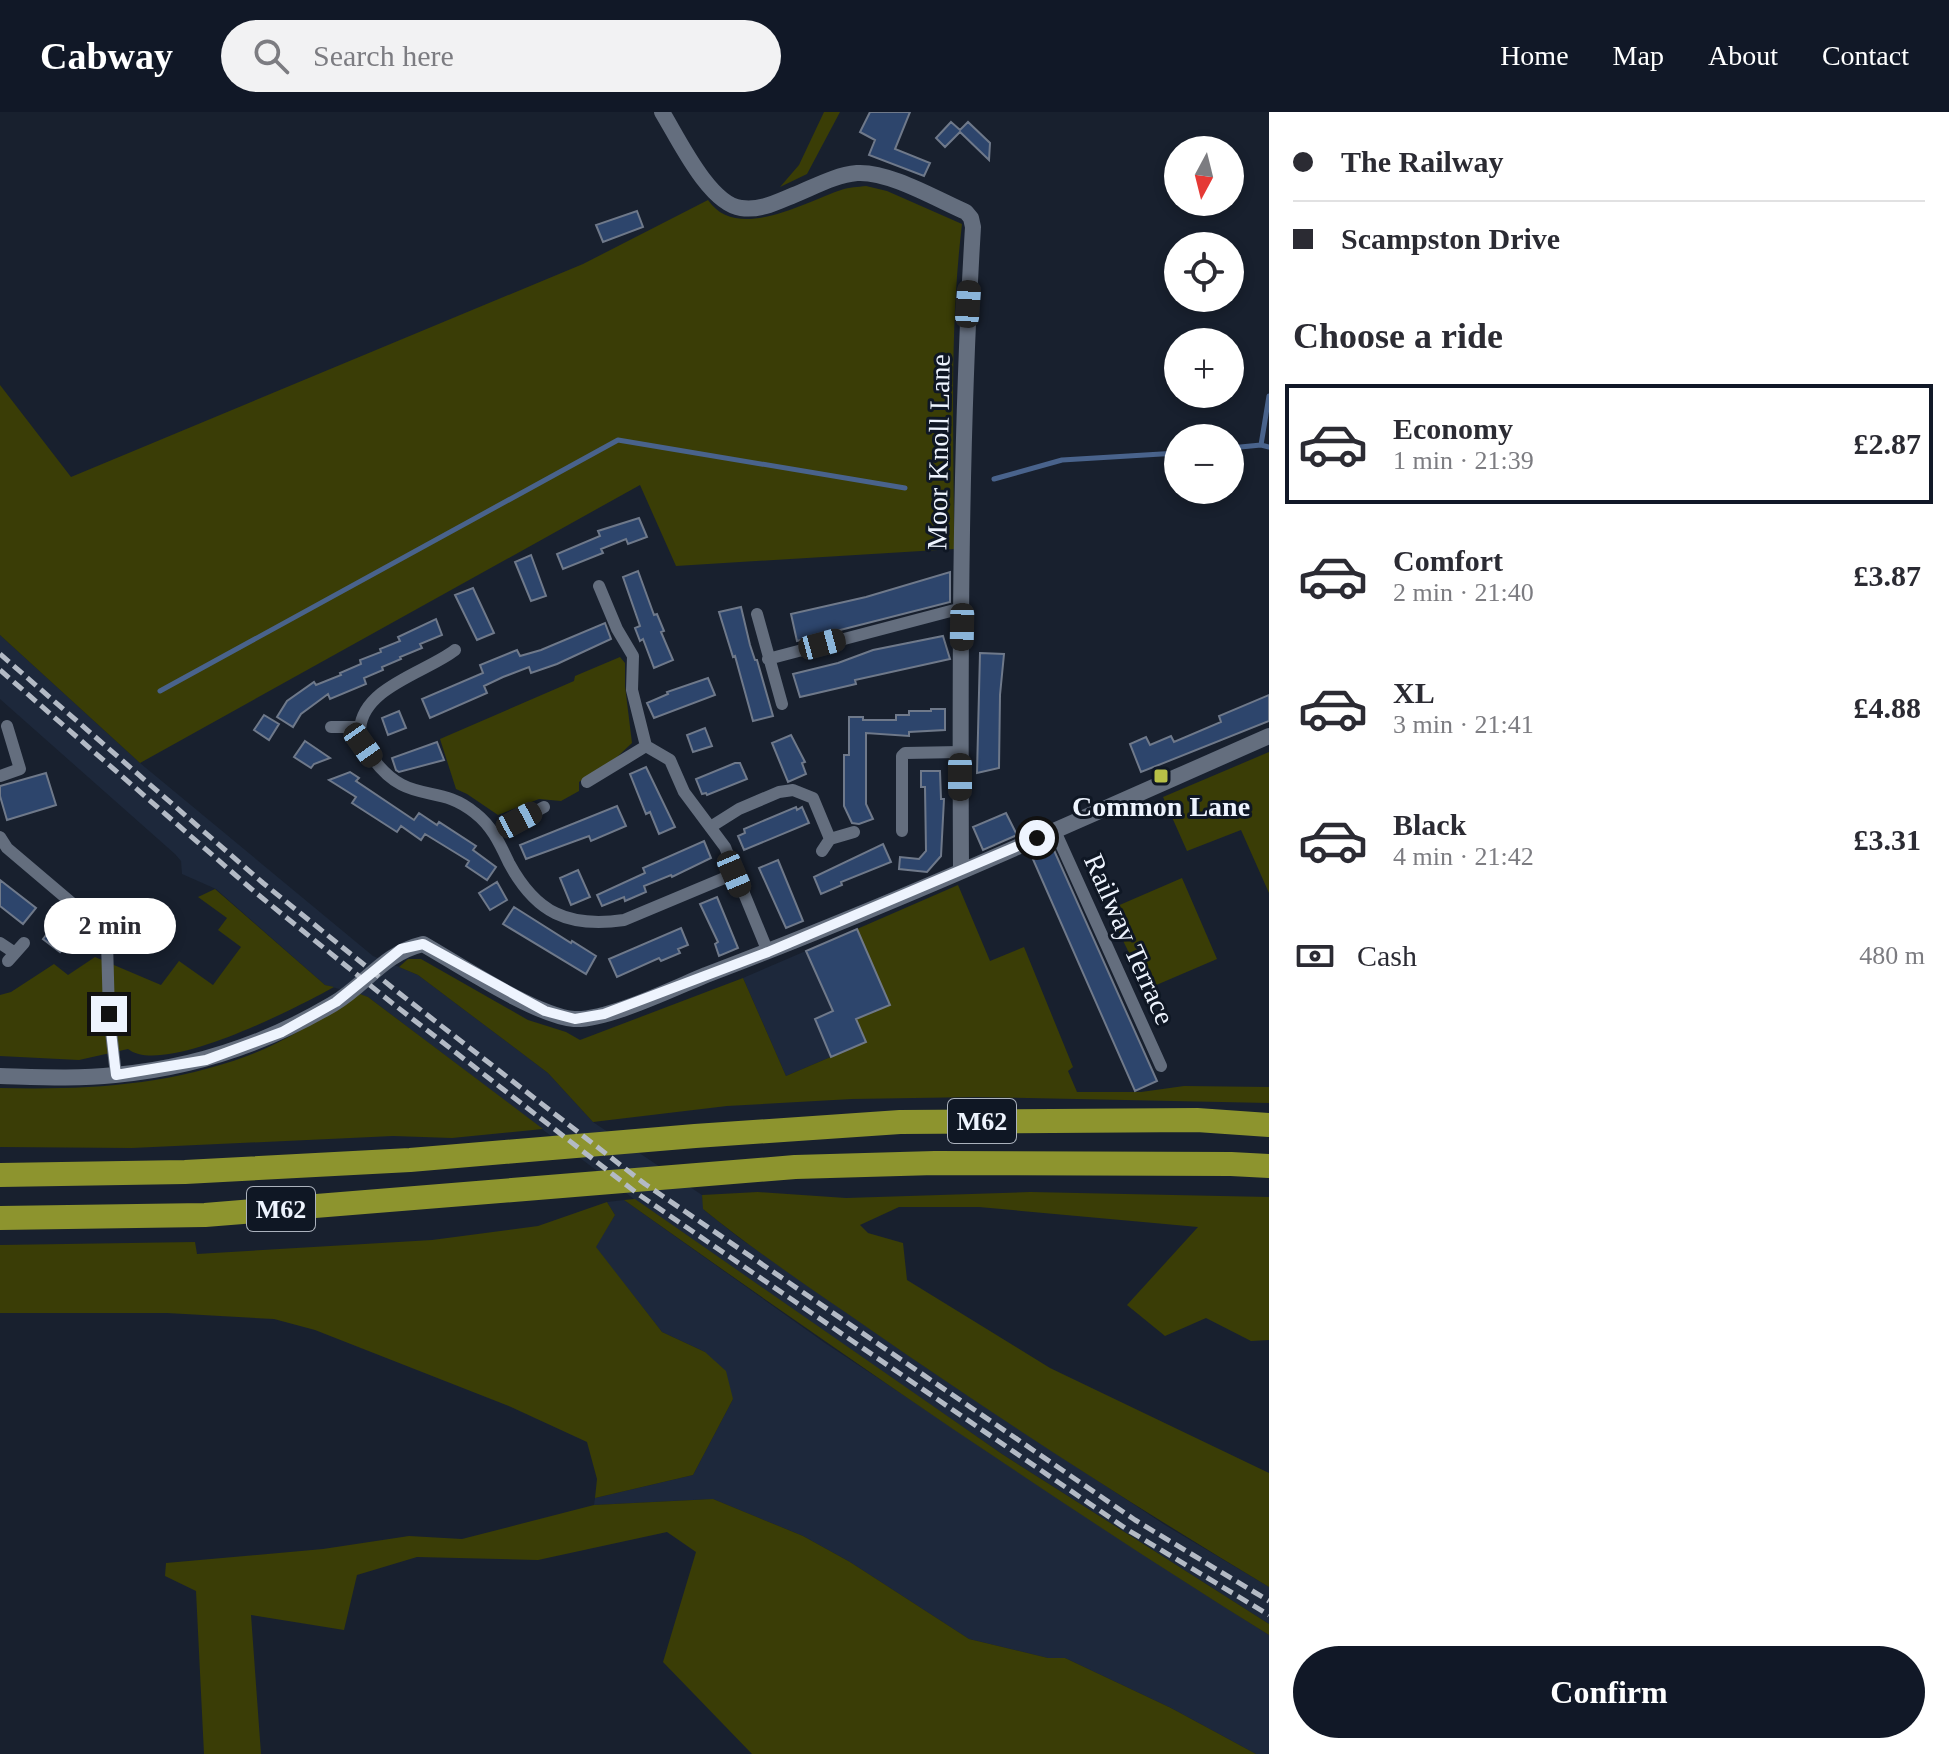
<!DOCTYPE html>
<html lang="en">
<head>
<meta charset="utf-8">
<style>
  :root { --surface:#fff; --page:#f2f2f3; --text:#2b2b33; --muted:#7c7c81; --line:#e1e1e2; --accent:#111827 }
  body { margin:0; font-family:Georgia,serif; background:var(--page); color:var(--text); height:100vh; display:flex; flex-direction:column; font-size:30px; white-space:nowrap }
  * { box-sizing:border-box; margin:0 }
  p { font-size:26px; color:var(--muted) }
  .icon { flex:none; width:44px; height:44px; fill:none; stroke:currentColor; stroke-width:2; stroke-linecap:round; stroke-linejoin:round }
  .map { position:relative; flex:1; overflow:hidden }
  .sheet { display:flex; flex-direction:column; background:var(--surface); width:680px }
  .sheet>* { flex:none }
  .banner { display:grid; align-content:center; height:176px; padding:0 24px; background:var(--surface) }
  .needle { width:52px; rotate:187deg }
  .buttons { position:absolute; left:1164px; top:24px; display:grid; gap:16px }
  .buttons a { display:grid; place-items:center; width:80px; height:80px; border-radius:50%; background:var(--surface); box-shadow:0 4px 12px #0003; font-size:40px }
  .end { position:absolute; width:36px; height:36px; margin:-18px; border:10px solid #eef4fe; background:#111; box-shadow:0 0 0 4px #111 }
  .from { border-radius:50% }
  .bubble { position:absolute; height:56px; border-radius:28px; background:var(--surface); box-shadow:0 4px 12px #0003; font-size:26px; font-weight:800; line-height:56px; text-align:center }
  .car { position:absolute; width:24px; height:48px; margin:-24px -12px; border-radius:10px; box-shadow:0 0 6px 2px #0007; background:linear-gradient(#222 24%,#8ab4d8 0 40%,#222 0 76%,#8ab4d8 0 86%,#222 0) }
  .banner b { display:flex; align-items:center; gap:28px; height:76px; font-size:30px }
  .banner b+b { border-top:2px solid var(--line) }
  .banner i { width:20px; height:20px; background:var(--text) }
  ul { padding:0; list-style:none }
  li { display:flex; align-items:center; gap:24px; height:120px; margin:0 16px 12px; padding:0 8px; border:4px solid transparent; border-radius:0px }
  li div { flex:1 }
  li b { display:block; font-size:30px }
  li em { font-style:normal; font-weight:800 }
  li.active { border-color:var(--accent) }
  li>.icon { width:72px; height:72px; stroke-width:1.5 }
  h2 { padding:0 24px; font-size:36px; line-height:96px }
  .pay { display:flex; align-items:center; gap:20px; height:88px; padding:0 24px; font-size:30px }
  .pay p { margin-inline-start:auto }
  .button { display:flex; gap:16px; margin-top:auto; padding:16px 24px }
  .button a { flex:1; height:92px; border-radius:48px; background:var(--accent); color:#fff; font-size:32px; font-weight:800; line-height:92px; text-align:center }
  header { display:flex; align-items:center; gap:48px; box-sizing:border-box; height:112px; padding:0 40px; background:var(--accent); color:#fff }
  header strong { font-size:38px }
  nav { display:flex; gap:44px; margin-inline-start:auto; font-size:28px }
  .search { width:560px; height:72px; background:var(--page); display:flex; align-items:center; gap:20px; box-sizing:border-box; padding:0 28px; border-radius:44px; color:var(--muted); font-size:30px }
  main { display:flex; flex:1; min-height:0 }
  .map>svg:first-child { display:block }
</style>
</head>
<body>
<header>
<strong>Cabway</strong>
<div class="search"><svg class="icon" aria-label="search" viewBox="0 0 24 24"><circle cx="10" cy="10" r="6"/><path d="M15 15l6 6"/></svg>Search here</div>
<nav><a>Home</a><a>Map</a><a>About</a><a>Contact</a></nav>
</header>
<main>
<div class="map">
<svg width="1269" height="1642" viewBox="0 0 1269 1642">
  <rect width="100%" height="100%" fill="#18202e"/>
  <!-- built -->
  <path fill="#1d283b" d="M0,523L140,651L373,844L418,863L548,961L593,1010L702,1083L704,1098L738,1125L924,1254L1165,1413L1269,1475V1512L1002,1342L830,1224L634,1087L368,885L325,873L216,777L182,762L181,749L175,742L0,587Z
    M857,817L890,893L866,930L786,964L743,866Z
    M624,1088L825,1231L1181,1467L1269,1523V1642H1256L1171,1596L1065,1546H1048L969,1527L850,1450L803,1424L713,1387L594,1393L595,1386L693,1363L733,1287L705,1240L662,1220L595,1135L615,1103L607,1090Z"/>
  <!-- green -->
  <path fill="#3a3d06" d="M824,0H840L807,62L780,75L799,53Z
    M866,74L887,79L962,112C949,220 954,329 954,437L676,454L640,373L140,651L0,523V273L71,365L583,152L708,88C737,131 807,89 841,78C849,75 858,75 866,74Z
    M620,545L625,551V574L632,631L617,645L579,670V679L561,689L539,687L498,703L467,682L456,677L440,627L574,569L575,564Z
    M1269,640V781L1241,718L1187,739L1163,685Z
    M1182,766L1217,847L1154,874L1142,845L1132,847L1108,798Z
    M958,773L990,849L1024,835L1073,955L1068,959L1077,980H1141L1184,974L1269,975V991L976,985L852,987L727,994L593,1010L548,961L418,863L399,855L408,847H421L528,908L566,920L580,928L743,866L786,964L866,930L856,907L889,893L857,817Z
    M215,777L325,873L334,875C298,895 163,965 128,937L79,948L0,944V883L11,880L54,852L68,863L95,845L161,873L179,849L213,873L241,835L218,818L227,806L198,785Z
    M360,882L368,885L543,1017L452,1026L393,1024L132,1036L0,1035V976C85,978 166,974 247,944C287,929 323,905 360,882Z
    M758,1080L846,1086L1030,1080L1269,1085V1228L1251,1229L1206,1206L1165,1224L1127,1193L1198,1115L979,1095H899L860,1113L868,1121L903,1131L907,1168L1050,1256L1269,1361V1475C1134,1394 1001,1308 871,1218C815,1179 757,1141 703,1097L702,1083Z
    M635,1087L1002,1342L1269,1512V1523C1049,1386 836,1238 624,1088Z
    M607,1090L615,1103L596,1135L662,1220L705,1240L726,1259L733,1287L693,1363L595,1386L597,1367L587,1330L511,1295L315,1218L274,1207L167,1201H0V1133L195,1130L197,1142L432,1128L538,1114Z
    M713,1387L803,1424L850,1450L969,1527L1048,1546H1065L1171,1596L1256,1642H752L663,1550L696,1440L667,1420L538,1448L417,1445L357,1463L344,1518L251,1503L261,1642H204L196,1479L165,1464L166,1451L323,1437L409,1424L462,1427L594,1393Z"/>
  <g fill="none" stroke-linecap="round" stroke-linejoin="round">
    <!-- stream -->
    <path stroke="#49638c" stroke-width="5" d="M1261,333L1269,284
      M1230,336L1261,333L1269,335
      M994,367L1062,348L1178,341
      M160,579L618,328L905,376"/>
  </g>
  <!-- building -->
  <path fill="#2d456c" stroke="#6f798a" stroke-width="2" d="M870,0H910L895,37L930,51L924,64L869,43L875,28L860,20Z
    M951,10L960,18L968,10L990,31L989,48L960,20L945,35L936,26Z
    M637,99L643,115L603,130L596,113Z
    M639,406L647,425L628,432L626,427L601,437L603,441L563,457L557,442L600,424L598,419Z
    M531,443L546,484L531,489L515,450Z
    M638,459L654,503L657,502L664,519L661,520L673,548L654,556L643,527L640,529L635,516L640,514L623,465Z
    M950,460V490L797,529L791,502L866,485Z
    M473,476L494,521L477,528L455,483Z
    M741,495L750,533L755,548H757L773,604L753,609L735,544L733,545L719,500Z
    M436,507L442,523L420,532L422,536L400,545L401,547L382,555L383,558L364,566L366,572L330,587L328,582L301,602L293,615L277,605L287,589L314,570L316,573L341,563L340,561L361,552L360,548L381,540L380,537L400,529L398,525Z
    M605,511L611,527L557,552L531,561L529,555L503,565L484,574L487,581L430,606L422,587L483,561L480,553L517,538L520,544L541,538Z
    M943,524L950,547L855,568L856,572L800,585L793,562L838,551L873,538Z
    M980,541L1004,542L1000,583L999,656L977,661Z
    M708,566L715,583L654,606L647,591L668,582L667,580Z
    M1269,583V609L1141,660L1130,632L1146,625L1150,633L1171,624L1174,630L1221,610L1219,604Z
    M931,597H945V618L909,620V624L866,621V692L873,707L859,712L852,711L844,694V643H849V605H863V608H896V603H909V599H931Z
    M399,599L406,616L388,623L382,606Z
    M264,603L279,612L269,628L254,618Z
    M705,616L712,634L693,640L687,623Z
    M791,623L805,650L802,651L806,662L788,670L772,631Z
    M305,629L330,646L314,652L311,656L294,645Z
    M437,630L444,648L399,660L396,658L392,646Z
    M735,651H740L747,667L707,683L706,681L702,682L696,667Z
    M646,655L675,715L659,722L650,700L646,702L630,662Z
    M921,659H940L941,687H944L941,744L927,760L899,757L900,745L919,747L926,739L925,675H921Z
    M350,660L359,666L356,669L414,708L419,701L437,713L439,710L476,734L473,738L496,755L487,768L466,754L469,749L425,722L421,728L401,714L397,720L352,691L356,685L329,668Z
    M46,661L56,693L7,708L0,684V674Z
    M617,694L626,714L591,729L589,724L526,747L520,733Z
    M796,695L797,698L802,695L809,711L744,738L738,724L745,721L744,717Z
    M1006,701L1017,723L983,738L973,715Z
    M704,729L711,746L672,765L671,763L644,774L646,780L625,789L624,785L602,794L597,783L645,761L643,756Z
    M883,732L891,750L841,770L842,773L821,782L814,765Z
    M1053,736L1157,969L1135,979L1032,745Z
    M778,748L803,809L786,816L759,756Z
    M578,758L590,785L571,793L560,766Z
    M0,768L36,796L23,812L0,794Z
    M497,770L507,788L490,798L479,781Z
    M717,785L738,836L719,844L715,832L718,830L700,792Z
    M514,795L571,831L572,829L596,844L586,862L503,812Z
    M58,808L75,822L60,840L43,827Z
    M681,816L688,833L678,837L680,841L661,849L659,846L617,865L609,847Z
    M857,817L890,893L856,907L866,930L831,945L815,907L833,899L806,839Z"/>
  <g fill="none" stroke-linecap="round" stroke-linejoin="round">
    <!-- minor -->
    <path stroke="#646e7e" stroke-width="12" d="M599,474L617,517L633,544L632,578L646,634L670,648L684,680L725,735L768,840
      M757,502L782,592
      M455,538C427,560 363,575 360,617C360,628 365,636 371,644C408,696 437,669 475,701C492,714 500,732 509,751C536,801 568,816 624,808L734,762
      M768,547L962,496
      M331,615H360
      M0,664L20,657L7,614
      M587,670L646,634
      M712,714L739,697L779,680L793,678L813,686L830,727
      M902,719V644L905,641L960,640
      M1055,719L1161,954
      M494,722L544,695
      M0,725L7,736L93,809L107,830L109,902L116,963
      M822,739L830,727L854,720
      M0,831L15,841
      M8,849L24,831"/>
    <!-- tertiary -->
    <path stroke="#646e7e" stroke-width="16" d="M662,0C678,26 709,92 741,96C760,99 777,90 794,83C814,75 835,63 857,61C889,59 936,87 966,100L971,106L973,115C960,329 960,543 961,758
      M0,964C38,965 77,967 115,963C192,956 267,931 333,892C367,872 382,842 423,832C458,852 536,904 574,907C606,909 674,876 706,863C897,791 1083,706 1269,624"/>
    <!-- motorway -->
    <path stroke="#8d942e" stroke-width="24" d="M0,1063L185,1060L410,1048L695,1024L900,1010L1197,1008L1269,1013
      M0,1106L205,1103L795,1055L935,1051L1231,1052L1269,1054"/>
    <!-- rail -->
    <path stroke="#b3bac5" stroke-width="5" stroke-dasharray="12 6" stroke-linecap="butt" d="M0,542L263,771L399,881L645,1072L1135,1408L1269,1489
      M0,558L256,781L392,891L638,1082L1128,1418L1269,1503"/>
  </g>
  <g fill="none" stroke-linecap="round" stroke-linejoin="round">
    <!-- route -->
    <path stroke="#eef4fe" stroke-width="10" d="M109,902L116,963L206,948L282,920L336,890L401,837L423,832L545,899L575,907L604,902L768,840L1037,726"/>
  </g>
  <!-- markers -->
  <rect fill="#b8c147" stroke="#0f1724" stroke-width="3" x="1153" y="656" width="16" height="16" rx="4"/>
  <g text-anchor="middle" stroke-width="6" stroke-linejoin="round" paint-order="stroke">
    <!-- shield labels -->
    <g fill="#0f1724" stroke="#abb2bd" stroke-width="2">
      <rect x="948" y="987" width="68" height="44" rx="6"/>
      <rect x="247" y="1075" width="68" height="44" rx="6"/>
    </g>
    <g font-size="26" font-weight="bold" fill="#eef4fe">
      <text x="982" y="1018">M62</text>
      <text x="281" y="1106">M62</text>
    </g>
    <!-- street labels -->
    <g font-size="28" fill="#eef4fe" stroke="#0f1724">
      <text transform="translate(938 340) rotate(-89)" y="10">Moor Knoll Lane</text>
      <text transform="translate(1130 827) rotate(66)" y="10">Railway Terrace</text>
    </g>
    <!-- poi labels -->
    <g font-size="28" font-weight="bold" fill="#eef4fe" stroke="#0f1724">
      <text x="1161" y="704">Common Lane</text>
    </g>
  </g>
</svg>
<div class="buttons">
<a><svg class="needle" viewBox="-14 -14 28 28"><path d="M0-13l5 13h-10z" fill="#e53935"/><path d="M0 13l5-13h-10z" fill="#7c7c81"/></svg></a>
<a><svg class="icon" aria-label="locate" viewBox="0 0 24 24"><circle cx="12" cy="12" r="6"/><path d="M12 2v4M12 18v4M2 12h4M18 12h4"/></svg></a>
<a>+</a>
<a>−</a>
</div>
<i class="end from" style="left:1037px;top:726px"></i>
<i class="end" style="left:109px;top:902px"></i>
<div class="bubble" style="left:44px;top:786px;width:132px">2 min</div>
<i class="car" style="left:968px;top:192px;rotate:4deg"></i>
<i class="car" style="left:962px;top:515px;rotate:181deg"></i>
<i class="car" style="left:822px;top:532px;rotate:75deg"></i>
<i class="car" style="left:363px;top:633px;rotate:145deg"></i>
<i class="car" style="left:960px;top:665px;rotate:180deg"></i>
<i class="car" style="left:519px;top:708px;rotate:62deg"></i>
<i class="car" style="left:734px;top:762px;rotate:157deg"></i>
</div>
<section class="sheet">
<div class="banner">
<b><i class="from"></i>The Railway</b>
<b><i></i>Scampston Drive</b>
</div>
<h2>Choose a ride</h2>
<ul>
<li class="active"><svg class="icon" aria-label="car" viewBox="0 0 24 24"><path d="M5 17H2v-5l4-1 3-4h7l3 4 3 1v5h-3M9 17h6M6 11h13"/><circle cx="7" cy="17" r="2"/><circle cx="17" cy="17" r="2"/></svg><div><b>Economy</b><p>1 min · 21:39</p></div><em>£2.87</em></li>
<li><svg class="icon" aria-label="car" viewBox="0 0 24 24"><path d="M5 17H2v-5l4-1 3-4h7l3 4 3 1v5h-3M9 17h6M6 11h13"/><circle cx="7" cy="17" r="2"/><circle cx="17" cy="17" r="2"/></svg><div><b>Comfort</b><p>2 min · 21:40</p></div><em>£3.87</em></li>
<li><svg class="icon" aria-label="car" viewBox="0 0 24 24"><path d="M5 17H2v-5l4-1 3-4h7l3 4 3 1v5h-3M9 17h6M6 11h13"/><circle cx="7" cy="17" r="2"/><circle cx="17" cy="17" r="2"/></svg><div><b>XL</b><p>3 min · 21:41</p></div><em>£4.88</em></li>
<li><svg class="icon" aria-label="car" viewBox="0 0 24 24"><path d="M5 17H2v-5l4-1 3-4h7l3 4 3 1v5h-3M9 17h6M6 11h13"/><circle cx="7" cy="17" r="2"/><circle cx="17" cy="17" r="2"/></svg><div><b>Black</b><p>4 min · 21:42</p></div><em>£3.31</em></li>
</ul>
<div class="pay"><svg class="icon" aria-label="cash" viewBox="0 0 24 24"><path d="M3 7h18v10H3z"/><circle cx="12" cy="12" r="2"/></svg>Cash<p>480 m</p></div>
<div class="button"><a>Confirm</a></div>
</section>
</main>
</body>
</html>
